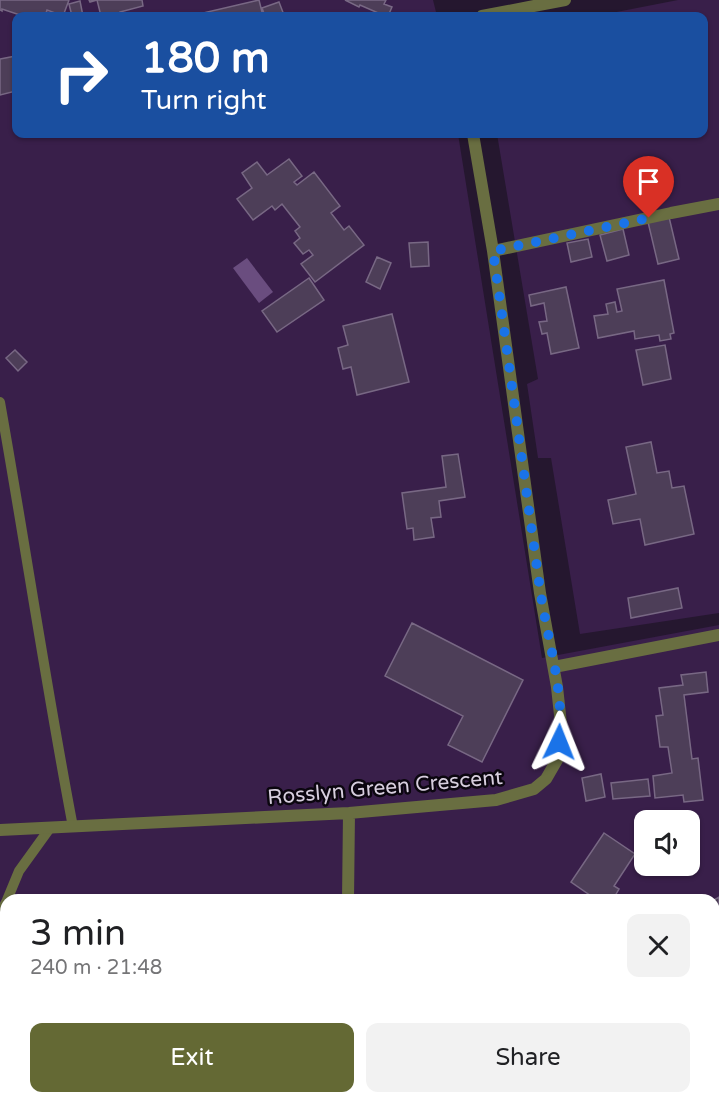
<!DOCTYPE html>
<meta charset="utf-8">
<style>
:root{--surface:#fff;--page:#f2f2f2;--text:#202124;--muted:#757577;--accent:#646934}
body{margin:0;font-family:"Varela Round",sans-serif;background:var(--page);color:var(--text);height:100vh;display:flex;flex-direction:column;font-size:22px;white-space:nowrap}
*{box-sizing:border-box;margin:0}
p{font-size:20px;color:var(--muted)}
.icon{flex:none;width:33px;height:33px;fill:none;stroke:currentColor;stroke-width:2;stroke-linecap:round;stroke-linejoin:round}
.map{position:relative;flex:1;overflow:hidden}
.sheet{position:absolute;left:0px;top:894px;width:720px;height:210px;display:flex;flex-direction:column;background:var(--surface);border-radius:18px 18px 0 0;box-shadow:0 2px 4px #0004}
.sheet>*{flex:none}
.banner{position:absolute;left:12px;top:12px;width:696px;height:126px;border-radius:12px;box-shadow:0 2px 4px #0004;background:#1a4fa0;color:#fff;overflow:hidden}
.buttons{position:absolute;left:634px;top:810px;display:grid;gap:12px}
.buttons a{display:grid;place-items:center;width:66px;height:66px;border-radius:12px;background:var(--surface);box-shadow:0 2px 4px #0004;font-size:30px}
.pin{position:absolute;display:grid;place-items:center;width:51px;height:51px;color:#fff;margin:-62px -26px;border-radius:50% 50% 50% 0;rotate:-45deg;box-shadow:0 0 6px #0007}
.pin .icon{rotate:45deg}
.me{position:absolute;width:66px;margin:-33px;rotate:2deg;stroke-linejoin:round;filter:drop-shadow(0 0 4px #0008)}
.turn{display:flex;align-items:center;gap:21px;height:126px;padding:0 30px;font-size:27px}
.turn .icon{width:78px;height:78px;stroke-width:2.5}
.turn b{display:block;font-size:42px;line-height:51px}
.round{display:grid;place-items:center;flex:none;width:63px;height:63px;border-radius:12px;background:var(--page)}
.summary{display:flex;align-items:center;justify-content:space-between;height:102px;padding:0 30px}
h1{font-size:36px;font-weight:600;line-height:45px}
.action{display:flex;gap:12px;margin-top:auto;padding:12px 30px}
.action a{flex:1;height:69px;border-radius:12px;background:var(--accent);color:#fff;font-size:24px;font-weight:600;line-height:69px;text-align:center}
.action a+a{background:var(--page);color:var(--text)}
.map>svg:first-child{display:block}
.green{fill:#391f4a;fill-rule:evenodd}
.water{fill:#6a4d7f}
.building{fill:#4d3e58;stroke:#786884;stroke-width:1.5}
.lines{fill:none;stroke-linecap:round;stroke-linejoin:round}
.lane{stroke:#696e41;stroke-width:10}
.street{stroke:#696e41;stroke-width:12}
.route{stroke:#1a73e8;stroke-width:10;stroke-dasharray:0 18}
.labels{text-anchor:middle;stroke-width:5;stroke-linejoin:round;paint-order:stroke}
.street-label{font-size:21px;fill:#d7cede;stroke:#0b060f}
</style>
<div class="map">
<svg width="719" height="1104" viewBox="0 0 719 1104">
<rect width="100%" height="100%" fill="#25172f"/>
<!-- green -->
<path class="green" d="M0,0h433l4,16h-421v118h442l84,524 177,-33v479h-719zM645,820h45v46h-45zM6,900h708v198h-708z
M678,0h41v613l-139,21 -29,-176h-13l-11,-74 11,-5 -41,-245h207v-118h-108z"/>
<!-- water -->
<path class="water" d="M247,258l26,34 -14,11 -26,-35z"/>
<!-- building -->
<path class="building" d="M0,0h69l-6,16 -16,-6 -2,6h-22l-21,-7v2l-2,-1z
M89,0h53l1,6 -23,6 1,3 -7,1h-13l-4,-16 -7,2z
M259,0l4,16h-59l-1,-3z
M345,0h41l-2,4 8,3 -4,9h-3l-25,-11 -1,2z
M80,1l3,15h-11l-3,-12z
M279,2l5,13 -19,1 -3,-8z
M16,56v35l-16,4v-36z
M289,159l13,17 -8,6 3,3 17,-13 26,34 -9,7 13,17 5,-4 15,19 -49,37 -14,-18 12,-9 -4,-5 -6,4 -9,-11 6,-5 -5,-7 5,-4 -18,-23 -7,6 -3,-4 -19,14 -16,-21 15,-11 -10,-15 15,-11 10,13z
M669,217l10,42 -21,5 -10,-42z
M623,229l6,26 -22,6 -7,-26z
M588,239l4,18 -21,5 -4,-19z
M428,242l1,24 -18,1 -2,-24z
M377,257l14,6 -11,26 -14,-7z
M309,278l15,22 -47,32 -15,-21z
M664,280l10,53 -4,1 1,5 -11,2 -1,-6 -24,4 -1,-8 -36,7 -4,-22 14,-2 -2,-10 9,-2 2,10 5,-1 -5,-22z
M566,287l13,61 -28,6 -4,-21 -5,1 -3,-12 8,-1 -3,-18 -13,3 -2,-11z
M392,314l17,68 -52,13 -6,-28 -8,2 -5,-21 10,-3 -5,-19z
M665,345l6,34 -28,6 -7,-35z
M15,350l12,12 -9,9 -12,-13z
M651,442l6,31 12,-2 3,17 12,-2 10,48 -49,11 -5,-26 -27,5 -5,-24 28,-6 -10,-47z
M458,454l7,43 -26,4 2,16 -10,1 3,19 -20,3 -1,-12 -6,1 -5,-36 44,-6 -4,-31z
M678,588l4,20 -51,10 -3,-20z
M412,623l111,57 -41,82 -34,-17 15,-29 -78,-40z
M706,672l2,20 -24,3 8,64 6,-1 5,42 -19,2 -1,-7 -28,3 -2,-22 19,-3 -4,-26h-8l-4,-31 7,-1 -4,-27 24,-3 -2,-10z
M601,774l4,23 -19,4 -4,-23z
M648,779l2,17 -37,3 -2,-16z
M604,833l31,21 -21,32 5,3 -4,7 6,4h-24l-26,-18z
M719,897v25l-5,3v-25z
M717,955h2v18h-3z
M716,991h3v21l-5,-1z
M147,1098h24l-15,6h-6z
M190,1098h55l2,6h-55z
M476,1098h20l-7,6h-8z
M517,1098h15l-8,6h-2z"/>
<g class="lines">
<!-- lane -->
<path class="lane" d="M0,402c25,141 46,284 73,425
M7,900l12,-29 31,-43
M0,931l2,-21 4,-8
M0,953l4,62 -2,35 4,27"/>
<!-- street -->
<path class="street" d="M482,16l83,-16
M493,251l178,-38 48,-9
M554,667l165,-32
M0,830l349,-17 147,-13 38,-11 12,-10 11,-19 4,-36 -4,-37 -17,-94 -47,-342 -20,-117
M348,900l1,-87
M376,1098l5,6
M638,1104l2,-6"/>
</g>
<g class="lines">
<!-- route -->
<path class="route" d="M559,742c6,-51 -12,-103 -19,-153 -16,-113 -31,-226 -47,-338l156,-33"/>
</g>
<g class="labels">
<!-- street labels -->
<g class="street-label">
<text transform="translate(385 787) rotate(-5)" y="7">Rosslyn Green Crescent</text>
</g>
</g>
</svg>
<div class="buttons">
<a><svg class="icon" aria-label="sound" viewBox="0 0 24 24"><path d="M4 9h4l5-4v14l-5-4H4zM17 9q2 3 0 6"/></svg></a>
</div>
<div class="pin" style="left:649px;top:218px;background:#d93025"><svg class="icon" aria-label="arrive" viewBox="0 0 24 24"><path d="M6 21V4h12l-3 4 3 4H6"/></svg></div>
<svg class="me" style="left:559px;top:742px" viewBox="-20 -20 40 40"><path d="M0-17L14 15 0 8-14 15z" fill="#1a73e8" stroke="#fff" stroke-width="4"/></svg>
<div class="banner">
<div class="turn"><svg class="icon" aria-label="right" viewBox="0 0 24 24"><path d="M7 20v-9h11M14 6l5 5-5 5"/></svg><div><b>180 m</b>Turn right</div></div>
</div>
<section class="sheet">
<div class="summary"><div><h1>3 min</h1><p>240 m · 21:48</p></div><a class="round"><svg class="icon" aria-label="close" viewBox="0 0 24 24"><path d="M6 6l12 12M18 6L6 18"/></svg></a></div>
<div class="action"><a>Exit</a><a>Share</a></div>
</section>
</div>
